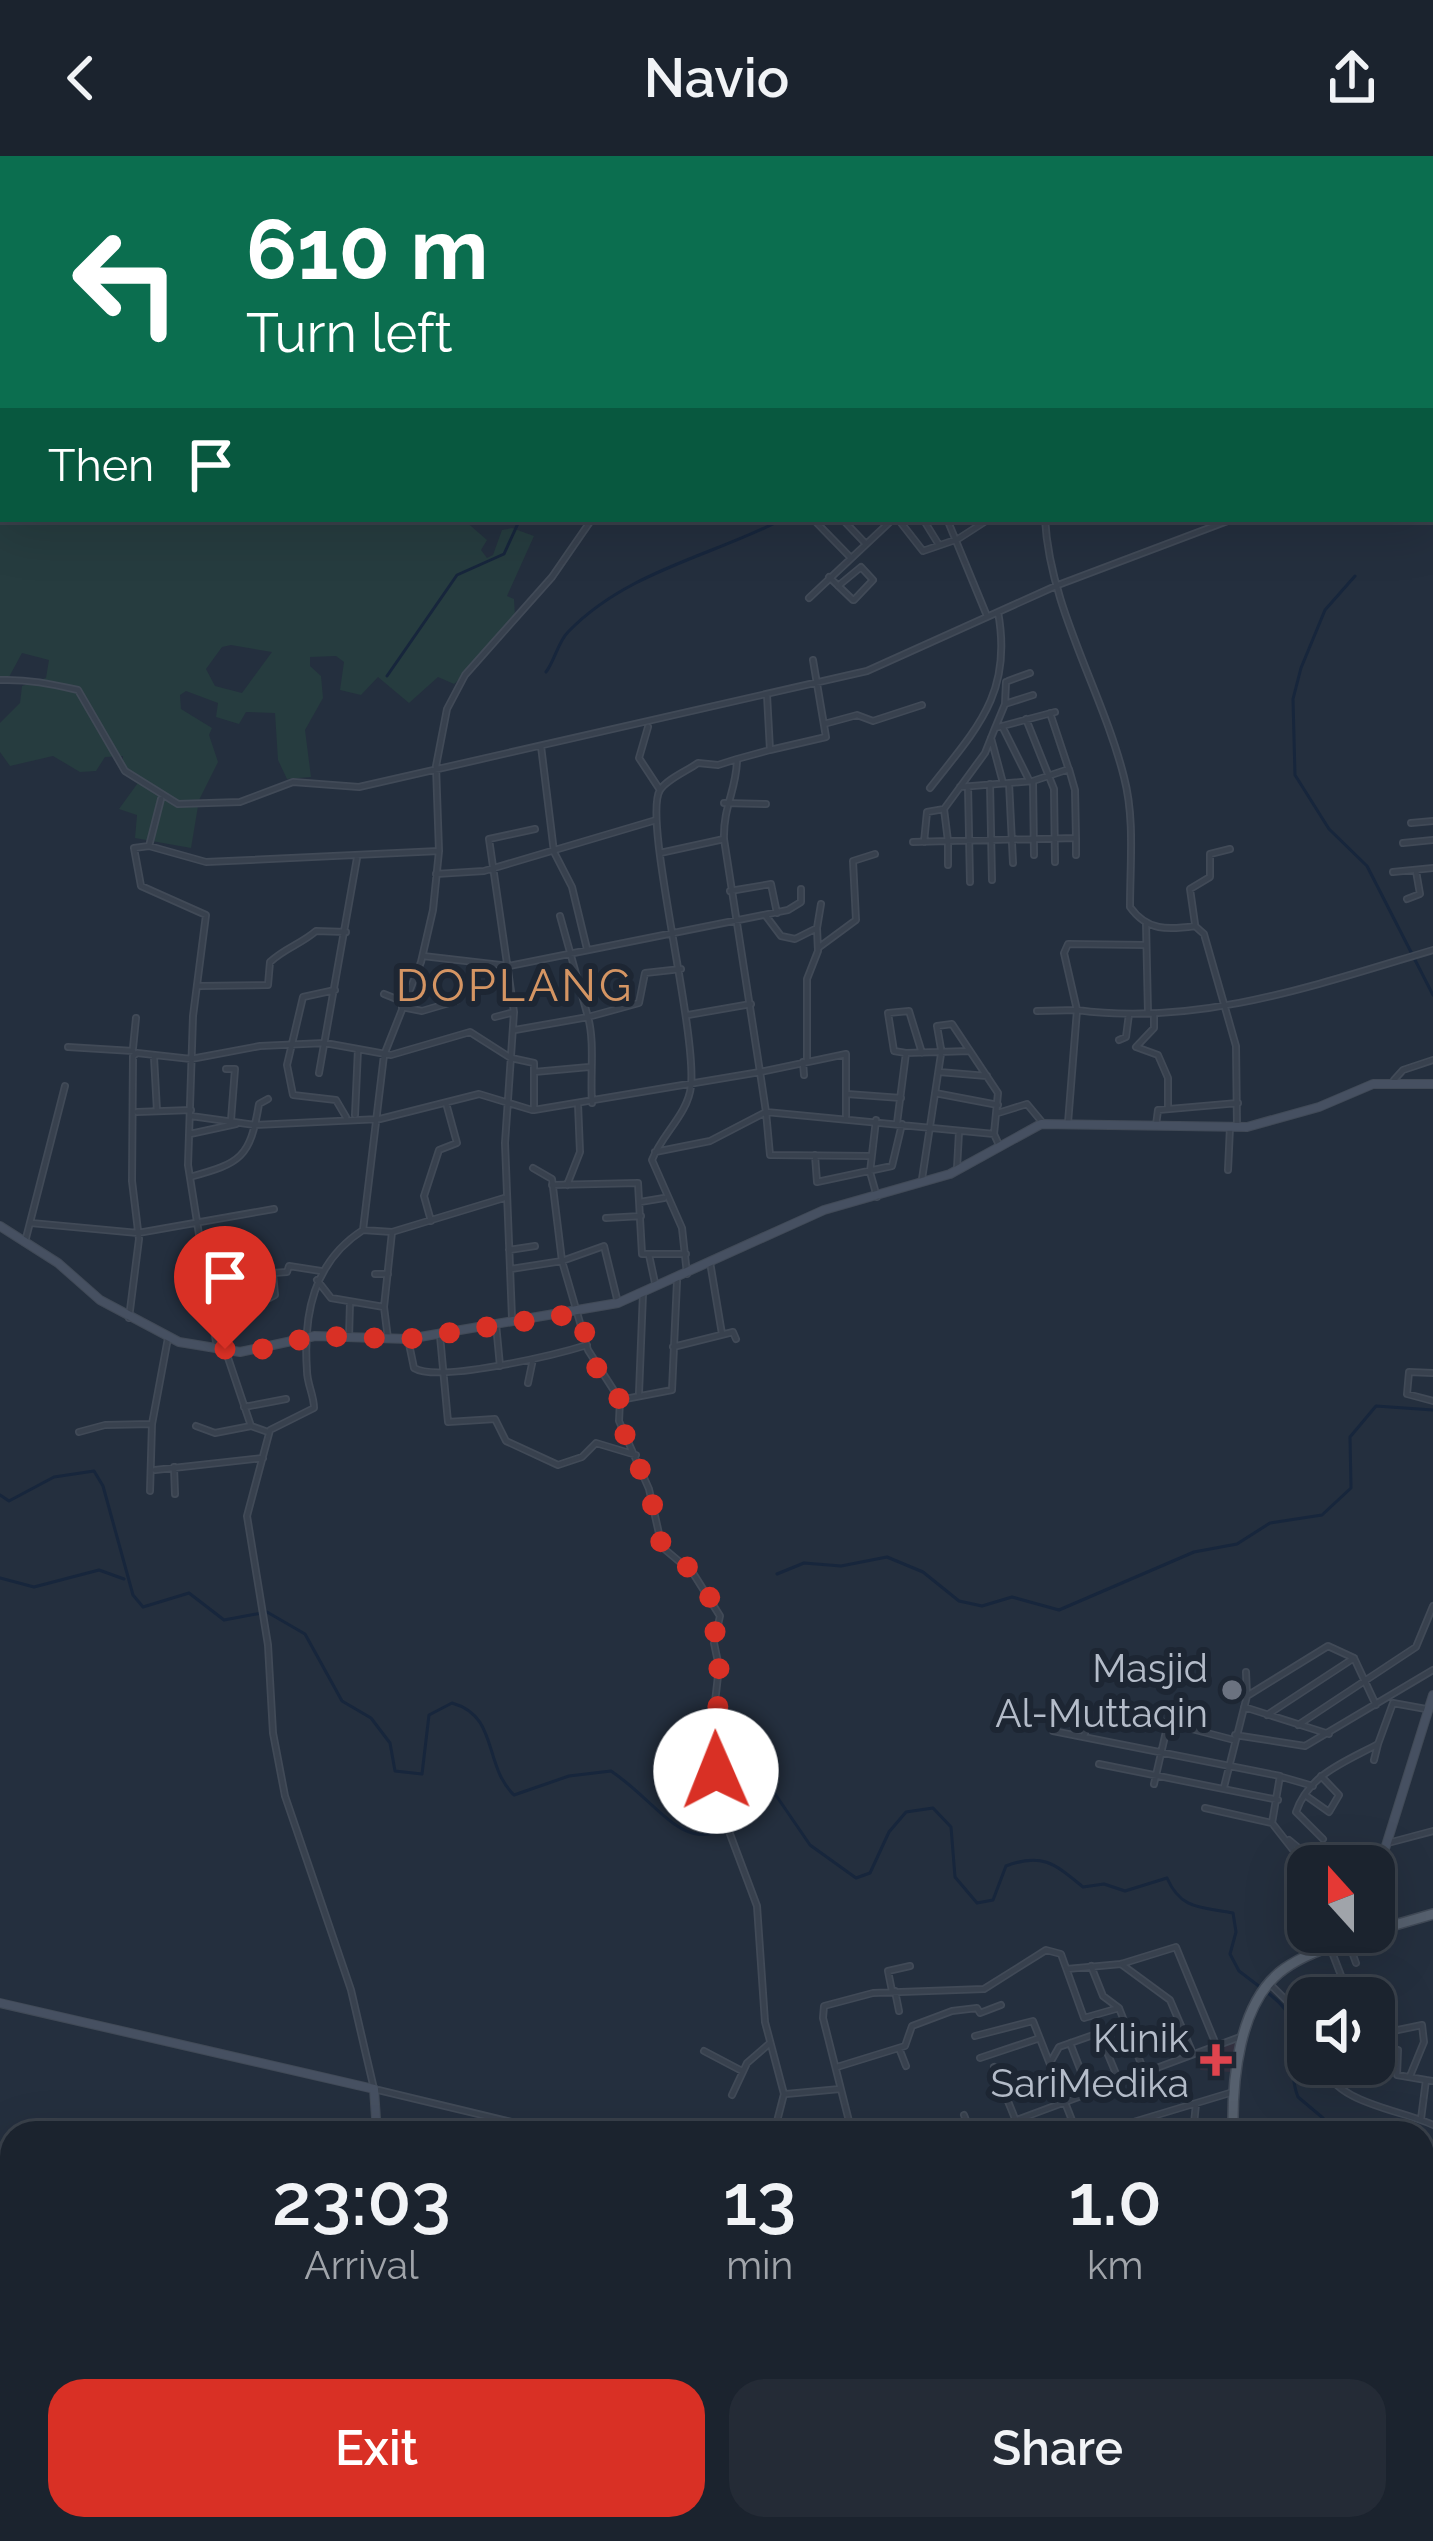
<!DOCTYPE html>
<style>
:root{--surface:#1b232e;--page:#242b36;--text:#f1f3f6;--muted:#a0a4aa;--line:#39404a;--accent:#d93025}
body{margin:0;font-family:Raleway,sans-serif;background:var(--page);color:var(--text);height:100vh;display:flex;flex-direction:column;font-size:45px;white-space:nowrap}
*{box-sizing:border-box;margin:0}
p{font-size:39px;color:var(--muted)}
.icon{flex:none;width:66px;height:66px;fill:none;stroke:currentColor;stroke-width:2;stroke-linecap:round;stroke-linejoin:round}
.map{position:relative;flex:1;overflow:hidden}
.sheet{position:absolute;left:0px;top:1965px;width:1434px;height:420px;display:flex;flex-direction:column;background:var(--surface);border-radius:36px 36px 0 0;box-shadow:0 12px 48px #0002,0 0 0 3px var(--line)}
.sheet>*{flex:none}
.banner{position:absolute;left:0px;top:0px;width:1434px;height:366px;box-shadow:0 12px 48px #0002,0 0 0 3px var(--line);background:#0b6e4f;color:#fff;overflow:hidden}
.needle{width:78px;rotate:339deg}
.controls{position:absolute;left:1287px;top:1689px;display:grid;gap:24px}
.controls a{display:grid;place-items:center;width:108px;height:108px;border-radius:24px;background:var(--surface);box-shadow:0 12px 48px #0002,0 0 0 3px var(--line);font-size:60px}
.pin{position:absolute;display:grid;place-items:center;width:102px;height:102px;color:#fff;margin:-123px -51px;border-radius:50% 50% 50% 0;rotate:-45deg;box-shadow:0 0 12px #0007}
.pin .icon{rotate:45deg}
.me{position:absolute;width:132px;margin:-66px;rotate:359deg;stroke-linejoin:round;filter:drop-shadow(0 0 9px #0008)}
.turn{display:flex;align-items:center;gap:42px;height:252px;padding:0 48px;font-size:54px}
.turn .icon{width:156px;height:156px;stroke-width:2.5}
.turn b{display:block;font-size:84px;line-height:102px}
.then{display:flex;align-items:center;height:114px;padding:0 48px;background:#0003;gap:24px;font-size:45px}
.eta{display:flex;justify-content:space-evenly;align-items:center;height:204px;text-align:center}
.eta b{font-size:72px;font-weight:600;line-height:84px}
.primary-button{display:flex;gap:24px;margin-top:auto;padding:24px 48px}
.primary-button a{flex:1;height:138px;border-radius:36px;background:var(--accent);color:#fff;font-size:48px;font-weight:600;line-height:138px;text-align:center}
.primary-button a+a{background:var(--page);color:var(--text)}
header{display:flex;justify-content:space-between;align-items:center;height:156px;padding:0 48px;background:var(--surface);font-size:54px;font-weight:600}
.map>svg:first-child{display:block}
.medical{fill:#32303f}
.green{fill:#263c3f;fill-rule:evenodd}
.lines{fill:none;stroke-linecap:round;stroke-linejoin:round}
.stream{stroke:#17263c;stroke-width:3}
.street-casing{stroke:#414a57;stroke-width:8}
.secondary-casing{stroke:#414a57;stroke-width:10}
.primary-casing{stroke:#414a57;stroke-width:12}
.street{stroke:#38414e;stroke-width:4.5}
.secondary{stroke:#465061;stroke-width:8}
.primary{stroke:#56606e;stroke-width:9}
.route{stroke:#d93025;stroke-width:21;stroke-dasharray:0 37.8}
.worship-dot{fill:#6b7280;stroke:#1d2633;stroke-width:4.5}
.health-dot{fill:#e0444e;stroke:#1d2633;stroke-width:4.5}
.labels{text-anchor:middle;stroke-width:12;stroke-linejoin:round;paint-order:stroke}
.poi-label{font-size:39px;fill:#b4bcc9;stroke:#1d2633;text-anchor:end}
.quarter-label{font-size:45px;letter-spacing:3px;fill:#d59563;stroke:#1d2633}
</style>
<header><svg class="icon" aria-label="back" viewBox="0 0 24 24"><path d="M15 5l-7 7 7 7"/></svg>Navio<svg class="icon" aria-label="share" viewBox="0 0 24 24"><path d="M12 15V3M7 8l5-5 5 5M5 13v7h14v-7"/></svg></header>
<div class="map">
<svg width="1433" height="2385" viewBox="0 0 1433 2385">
<rect width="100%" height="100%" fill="#242f3e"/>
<!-- medical -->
<path class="medical" d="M1236,1886l-6,30 -30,-2 1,-19z"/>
<!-- green -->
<path class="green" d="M0,0h717l3,3h-717v360h460l24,21 -6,10 6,8 6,-3 9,-25 10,-2 22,8 -27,60 7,3 1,17 -30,41 -31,27 -16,-7 -29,26 -31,-26 -17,18 -21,-5 4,-28 -8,-6 -26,1v9l11,10 2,22 -18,32 6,47 -24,2 -9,-19 -3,-47 -29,-1 -7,12 -23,-7 2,-14 -32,-12 -6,4 1,14 31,19 -3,7 9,27 -19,38 -8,48 -56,-10 2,-23 -18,-6 21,-29 -17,-6v-18l-18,1 -9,14 -16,1 -27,-16 -43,10 -10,-14v-29l20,-20 2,-17 24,-8 3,-18 -27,-7 -13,24h-9zM231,489l41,7 -30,41 -27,-7 -9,-17 16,-22z"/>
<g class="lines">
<!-- stream -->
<path class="stream" d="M744,0l1,3
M1024,3l2,-3
M1355,420l-30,34 -24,58 -8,31 2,76 34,54 38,37 66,129
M546,516c9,-12 12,-30 22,-40 59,-61 144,-76 215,-113
M387,520l70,-101 47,-21 16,-35
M0,1339l9,6 45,-24 40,-6 9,15 30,109 10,12 46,-14 35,27 43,-8 38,22 37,67 29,17 19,25 5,28 27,3 7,-59 23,-12c47,13 31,62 62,92l55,-19 42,-5c60,40 82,110 154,19l8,1 37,54 46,33 14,-5 19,-41 17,-20 27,-4 18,19 4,50 22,26 16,-3 13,-34c36,-14 49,-2 77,21l21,-3 21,7 42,-13c14,32 34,29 66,35l3,19 -6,22 9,17 21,16
M777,1418l27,-11 37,3 46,-9 36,15 36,29 23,5 30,-9 47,13 135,-58 43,-8 33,-21 52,-8 29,-27 -1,-51 26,-31 57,4
M0,1422l34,9 65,-17 25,9
M1268,1837c48,35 14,64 30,104l25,21 7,15
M0,2018l12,1
M1422,2212l11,18
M1422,2271l11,-19
M469,2373l3,12
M914,2373l24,12
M1374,2385l8,-12"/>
<!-- street casing -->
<g class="street-casing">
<path id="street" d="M752,0l1,3
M1333,0l2,3
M1345,0l2,3
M1106,3l4,-3
M1431,295l2,-1
M813,363l37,38
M898,363l25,32 35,-12 31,-20
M923,363l16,26
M947,363l40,97
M1045,363c5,90 57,171 79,258 11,42 6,87 6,130 17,24 38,23 65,19l9,8 32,112 1,81
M845,366l20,21
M829,421l24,23h1l19,-20 -12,-13 -23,19
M809,442l84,-79
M0,524c28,-1 51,4 78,10l47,81 53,33 62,-2 53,-20 66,5 508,-116 191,-86 175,-66
M1008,525l22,-8
M1006,526l-1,22 28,-9
M1005,548l-10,24 60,-16
M1050,557l19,57
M1026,563l28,70 1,73
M824,568l33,-9 16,6 49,-16
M1002,570l27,54
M648,571l-9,31 21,32
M991,582l12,45
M541,590l13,106 18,35 15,62
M770,594l56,-13 -13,-77
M737,603l33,-9 -3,-55
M1033,625l1,74
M1009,627l4,80
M990,628l2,96
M968,630l2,96
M930,632c47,-60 83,-95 68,-176
M724,647l42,1
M1411,667l22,-2
M1076,682v17
M913,686l35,-1 -4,-32
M924,686l3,-30 17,-3 41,-56 10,-25
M1403,687l30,-3
M149,690l12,-47
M660,697l64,-14
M948,709v-24l128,-3 -1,-48 -6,-21 -36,12 -73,6
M1393,716l40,-4
M436,718l48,-3 172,-51
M730,735l41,-7 6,29
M1407,743l13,-5 -4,-23
M766,760l15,20 14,3 22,-11 4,-24
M1146,767l2,90
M1195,768l-5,-35 20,-12v-23l20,-5
M1146,789l-78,-1 -4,9 13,57c121,17 242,-26 356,-60
M818,792l38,-28 -3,-59 22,-7
M423,800l86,10 279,-56 13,-8v-13
M199,830l69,-1 2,-23c15,-14 31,-18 46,-31l30,1
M335,834l-32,7 -16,68 6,30 43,5 10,17
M384,838l20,8
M402,851l20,4 34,-10
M1037,855l40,-1 -9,113
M688,859l63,-11
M1154,859v13l-18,19 22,8 10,23v31
M495,861l19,-5
M515,874l73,-13 -28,-101
M1119,884l7,-3 3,-23
M68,891l65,4
M133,892l3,-30
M941,893l-4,-23 15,-2 18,27
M906,897l-12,-2 -6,-38 21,-2 13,42
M154,901l3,54
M807,905v-82l11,-28 -1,-23
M803,906l1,13
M226,913h9l-4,51
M534,916l55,-5
M939,916l48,4
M319,917l38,-215
M1394,924l9,-10 30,-10
M935,937l63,12
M847,938l54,4
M592,947c-2,-29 3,-60 -4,-86l51,-14 6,-30 36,-4
M137,956l54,-2
M998,957l29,-9 15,18
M355,959l3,-66
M191,960l64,9 125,-6 99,-25 53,16
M876,964l-6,52 7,25
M897,967l9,-70 64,-2 28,42 -4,41 5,11
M1156,969l2,-15 80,-7
M190,978l46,-10
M655,996l55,-11 56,-29 4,43 100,1
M815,999l2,27 75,-16 10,-42
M533,1012l19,11 10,82 26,89 32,50
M957,1012l2,-36
M1228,1014l2,-43
M190,1021c51,-14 60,-19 69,-73l9,-5
M922,1023l19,-125
M552,1029l86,-2 4,71h44
M567,1029l13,-33 -2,-48
M640,1046l24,-4
M606,1062l35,-2
M431,1065l-7,-25 15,-46 18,-7 -11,-40
M31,1067l107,10 136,-24
M363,1074l29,2
M25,1086l40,-156
M509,1094l26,-4
M649,1099l6,28
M710,1106l12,72
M511,1113l51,-8 42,-15 14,57
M375,1118h13
M687,1118l-5,-46 -30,-68c10,-26 36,-46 39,-74 6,-58 -49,-268 -31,-296 7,-11 27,-19 38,-27l20,2 19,-6c0,30 -14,47 -13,80l36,233 86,-18v62
M317,1124l14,18 53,9
M677,1125l-5,109 -52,10 -1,21 30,68 13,58 31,26 27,43 -6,27 5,24 -4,35 3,100 39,104 8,116 19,72 -10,39
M129,1162l10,-79 -7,-58 1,-125 4,-3 54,6 69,-13 65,-3 66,12 79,-23 41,26 23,5v47l226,-38 6,40 228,22
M512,1162l-7,-175 9,-131 -25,-173 46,-10
M496,1168l4,42
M213,1172l62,-33 -2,-22 14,-1 2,-6 32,5
M440,1180l8,86 47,-3 11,22 52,24 24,-8 14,-14 40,12
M349,1182l1,-36
M388,1183l-4,-32 8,-75 112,-34
M408,1183l6,29c24,15 141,-13 173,-23
M673,1191l60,-15 3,7
M217,1192l-29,-183 5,-149 13,-101 -65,-29 -7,-38 15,-2 57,16 233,-11
M225,1193l26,77 17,6
M1433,1217l-24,-1 -2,22 26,7
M528,1227l5,-24
M639,1237l4,-100
M244,1251l42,-8
M196,1270l19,7 36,-7
M79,1276l26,-7 47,-1
M174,1311l1,27
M155,1314l108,-12
M150,1335l2,-67 16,-86
M1246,1516l1,24
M1244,1551l85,27
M1267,1559l87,-57 22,47
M1298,1569l118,-78 17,-41
M1053,1575l227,45 -8,47
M1235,1579l70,11 128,-76
M1084,1580l7,-21 70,6 73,19
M1374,1604l4,-16
M1099,1608l179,36
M1282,1621l31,9
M1154,1628l14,-61
M1224,1631l23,-91 81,-50 26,12
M1305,1639l24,17 10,-17 -18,-19
M1205,1652l67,15 36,46
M1323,1683l-27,-27c13,-38 49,-50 82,-68l15,-41 33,6
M1289,1684l23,19
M1388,1687l45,-12
M1348,1785l8,22
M1330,1791l12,31 14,1 6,19
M1121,1808l49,36 21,49
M1091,1810l12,30 16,12
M1067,1813l54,-5 55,-17 39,95
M1271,1829l37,37
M892,1835l-4,-20 22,-5
M895,1835l4,20
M1374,1879l48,-10 2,17 -14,34
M975,1880l58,-15 44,112
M1374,1881l4,10 20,3 -1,25 29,5
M1070,1887l19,49
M1132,1889l24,-9
M899,1892l7,18
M704,1895l38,20
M980,1902l57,-19
M1050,1907l9,-16 40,-14 20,48
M1323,1908c12,40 77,45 110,61
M837,1911l68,-21 7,-20 40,-15 25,-3 3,5 21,-8
M994,1911l22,54
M786,1938l54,-5
M732,1939l15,-32 23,-20
M964,1959l7,18
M1421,1963l5,-39 7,1
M557,1977l-183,-44 -23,-99 -66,-194 -12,-63 -5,-88 -21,-129 23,-86 44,-22c0,-13 -7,-24 -7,-37 -4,-56 6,-109 56,-141l21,-175 37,-93 12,-52 6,-59 -3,-85 11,-57 18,-34 87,-98 40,-58
M852,1977l-29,-115 1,-12 49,-13 111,-4 62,-39 15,4 23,64 35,-10 25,63
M982,1977l258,-96
M1097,1977l136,-41
M1193,1977l3,-29
M1422,2339l11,32
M388,2373l4,12
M568,2373l5,12
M770,2373l1,1
M802,2373l5,12
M856,2373l5,12
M1018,2373l10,12
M1135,2373l7,12
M516,2375l6,10
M1234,2381l3,3 26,-11
M587,2385l27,-12
M690,2385l23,-12
M1221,2385l13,-4 -3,-8"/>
</g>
<!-- secondary casing -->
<g class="secondary-casing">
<path id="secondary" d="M0,1070l58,37 42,37 79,42 61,10 75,-16 93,3 210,-36 206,-93 126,-36 91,-50 206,3 72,-20 54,-23h60
M1374,1728l59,-189
M0,1847l374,86 3,44
M656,2373l6,12"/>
</g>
<!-- primary casing -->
<g class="primary-casing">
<path id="primary" d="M1374,1775l59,-17
M1233,1977c-1,-52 5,-131 51,-164 25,-18 58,-26 86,-37
M1097,2385l10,-12"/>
</g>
<!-- street -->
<use href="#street" class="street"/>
<!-- secondary -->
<use href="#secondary" class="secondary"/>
<!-- primary -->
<use href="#primary" class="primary"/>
</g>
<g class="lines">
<!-- route -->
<path class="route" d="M225,1193l29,2 61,-15 93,3 171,-26 15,51 26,36 -1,21 30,68 13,58 24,18 33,45 -6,33 6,24 -3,104"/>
</g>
<!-- markers -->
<circle class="worship-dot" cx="1232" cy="1534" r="12"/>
<path class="health-dot" d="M1210 1886h12v12h12v12h-12v12h-12v-12h-12v-12h12z"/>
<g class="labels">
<!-- poi labels -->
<g class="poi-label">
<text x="1208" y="1526">Masjid<tspan x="1208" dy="45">Al-Muttaqin</tspan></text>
<text x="1189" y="1896">Klinik<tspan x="1189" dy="45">SariMedika</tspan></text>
</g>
<!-- quarter labels -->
<g class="quarter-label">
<text x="515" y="845">DOPLANG</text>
</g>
</g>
</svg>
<div class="controls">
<a><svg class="needle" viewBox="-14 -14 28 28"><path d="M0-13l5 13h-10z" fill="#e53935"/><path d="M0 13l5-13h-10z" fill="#a0a4aa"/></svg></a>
<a><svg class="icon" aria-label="sound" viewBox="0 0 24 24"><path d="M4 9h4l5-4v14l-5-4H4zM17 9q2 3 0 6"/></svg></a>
</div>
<div class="pin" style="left:225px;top:1193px;background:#d93025"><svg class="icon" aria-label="arrive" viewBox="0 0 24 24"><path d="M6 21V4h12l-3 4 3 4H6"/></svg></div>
<svg class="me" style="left:716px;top:1615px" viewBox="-20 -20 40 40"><circle r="19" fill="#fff"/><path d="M0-13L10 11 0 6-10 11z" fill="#d93025"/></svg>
<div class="banner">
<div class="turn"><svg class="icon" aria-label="left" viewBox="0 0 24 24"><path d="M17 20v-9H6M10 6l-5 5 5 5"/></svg><div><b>610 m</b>Turn left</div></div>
<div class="then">Then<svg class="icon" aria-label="arrive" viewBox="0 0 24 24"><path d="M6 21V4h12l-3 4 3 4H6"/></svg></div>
</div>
<section class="sheet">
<div class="eta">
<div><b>23:03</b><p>Arrival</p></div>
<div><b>13</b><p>min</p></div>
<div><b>1.0</b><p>km</p></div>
</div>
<div class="primary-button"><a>Exit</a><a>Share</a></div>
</section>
</div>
